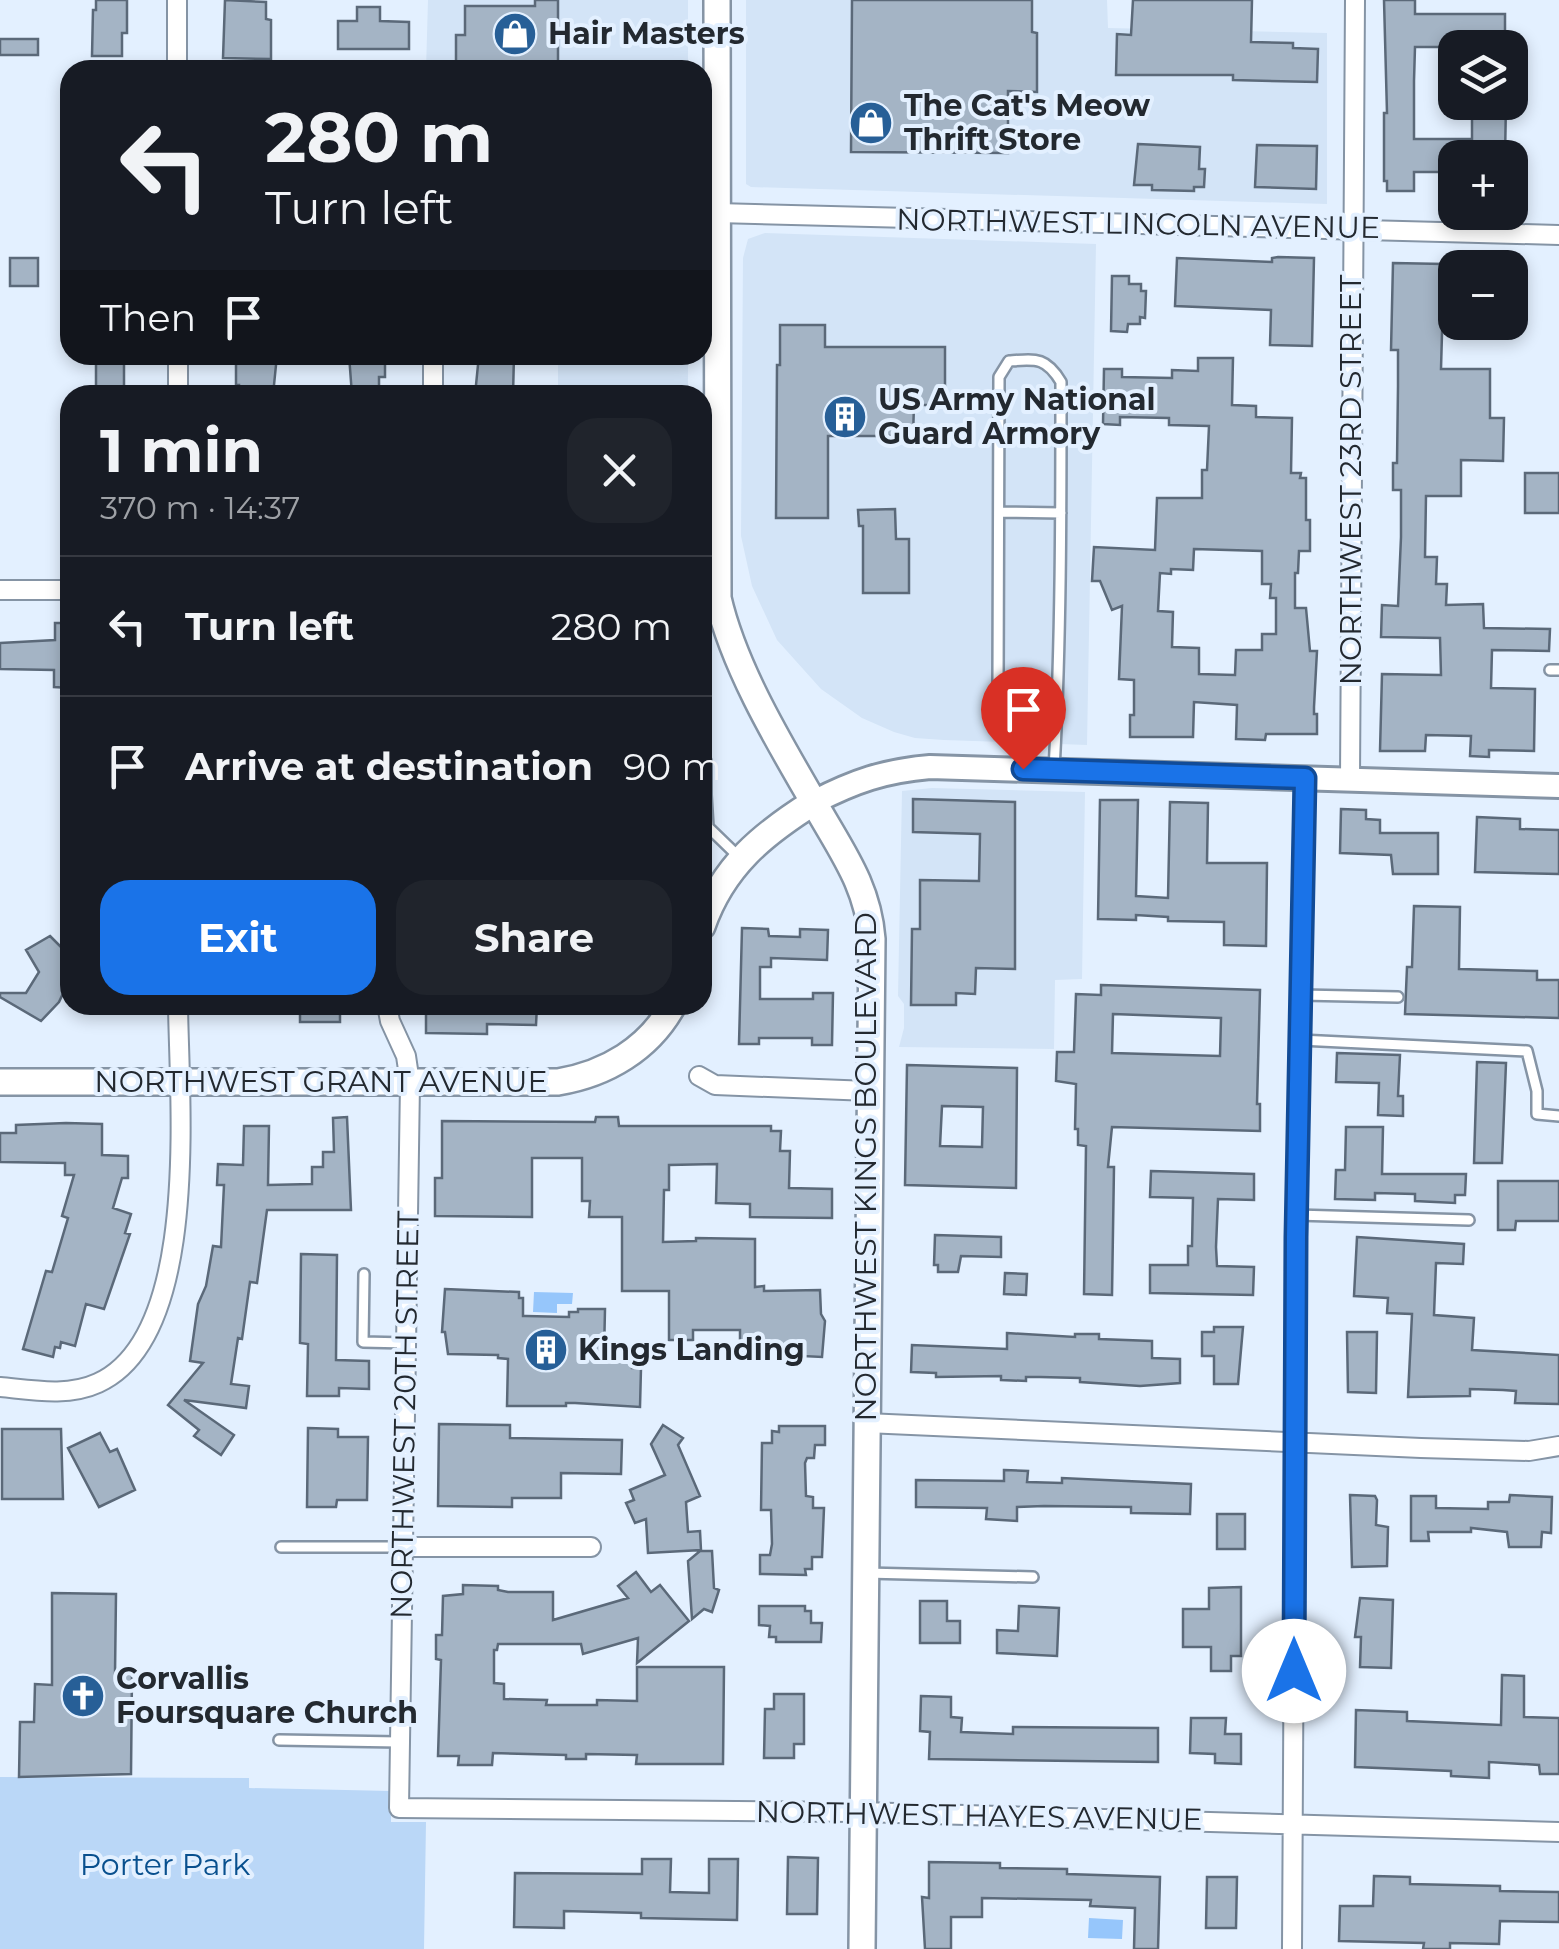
<!DOCTYPE html>
<meta charset="utf-8">
<style>
:root{--surface:#171b24;--page:#20242c;--text:#f1f3f6;--muted:#9ea1a6;--line:#363941;--accent:#1a73e8}
body{margin:0;font-family:Montserrat,sans-serif;background:var(--page);color:var(--text);height:100vh;display:flex;flex-direction:column;font-size:38px;white-space:nowrap}
*{box-sizing:border-box;margin:0}
p{font-size:32px;color:var(--muted)}
.icon{flex:none;width:55px;height:55px;fill:none;stroke:currentColor;stroke-width:2;stroke-linecap:round;stroke-linejoin:round}
.map{position:relative;flex:1;overflow:hidden}
.drawer{position:absolute;left:60px;top:385px;width:652px;height:630px;display:flex;flex-direction:column;background:var(--surface);border-radius:30px;box-shadow:0 5px 15px #0003}
.drawer>*{flex:none}
.guide{position:absolute;left:60px;top:60px;width:652px;height:305px;border-radius:30px;box-shadow:0 5px 15px #0003;background:#171b24;color:var(--text);overflow:hidden}
.buttons{position:absolute;left:1438px;top:30px;display:grid;gap:20px}
.buttons a{display:grid;place-items:center;width:90px;height:90px;border-radius:20px;background:var(--surface);box-shadow:0 5px 15px #0003;font-size:50px}
.pin{position:absolute;display:grid;place-items:center;width:85px;height:85px;color:#fff;margin:-102px -42px;border-radius:50% 50% 50% 0;rotate:-45deg;box-shadow:0 0 10px #0007}
.pin .icon{rotate:45deg}
.me{position:absolute;width:110px;margin:-55px;rotate:0deg;stroke-linejoin:round;filter:drop-shadow(0 0 8px #0008)}
.turn{display:flex;align-items:center;gap:35px;height:210px;padding:0 40px;font-size:45px}
.turn .icon{width:130px;height:130px;stroke-width:2.5}
.turn b{display:block;font-size:70px;line-height:85px}
.then{display:flex;align-items:center;height:95px;padding:0 40px;background:#0003;gap:20px;font-size:38px}
.round{display:grid;place-items:center;flex:none;width:105px;height:105px;border-radius:30px;background:var(--page)}
.overview{display:flex;align-items:center;justify-content:space-between;height:170px;padding:0 40px}
h1{font-size:60px;font-weight:700;line-height:75px}
.action{display:flex;gap:20px;margin-top:auto;padding:20px 40px}
.action a{flex:1;height:115px;border-radius:30px;background:var(--accent);color:#fff;font-size:40px;font-weight:700;line-height:115px;text-align:center}
.action a+a{background:var(--page);color:var(--text)}
ul{padding:0;list-style:none}
li{display:flex;align-items:center;gap:30px;height:140px;padding:0 40px;border-top:2px solid var(--line)}
li div{flex:1}
li b{display:block;font-size:38px}
li em{font-style:normal}
.map>svg:first-child{display:block}
.built{fill:#d3e4f7}
.park{fill:#bad7f7}
.water{fill:#96c6fb}
.building{fill:#a4b4c5;stroke:#5b6979;stroke-width:2.5;fill-rule:evenodd}
.lines{fill:none;stroke-linecap:round;stroke-linejoin:round}
.service-casing{stroke:#8594a5;stroke-width:14}
.minor-casing{stroke:#8594a5;stroke-width:22}
.tertiary-casing{stroke:#8594a5;stroke-width:28}
.secondary-casing{stroke:#8594a5;stroke-width:30}
.service{stroke:#fff;stroke-width:9}
.minor{stroke:#fff;stroke-width:18}
.tertiary{stroke:#fff;stroke-width:22}
.secondary{stroke:#fff;stroke-width:25}
.route-casing{stroke:#114b97;stroke-width:25}
.route{stroke:#1a73e8;stroke-width:18}
.labels{text-anchor:middle;stroke-width:8;stroke-linejoin:round;paint-order:stroke}
.poi-label{font-size:30px;font-weight:bold;fill:#232930;stroke:#e3f0ff;text-anchor:start}
.street-label{font-size:30px;fill:#232930;stroke:#e3f0ff}
.park-label{font-size:30px;fill:#09508e;stroke:#e3f0ff}
</style>
<div class="map">
<svg width="1559" height="1949" viewBox="0 0 1559 1949">
<rect width="100%" height="100%" fill="#e3f0ff"/>
<!-- built -->
<path class="built" d="M428,0h260v70h-262z
M746,0h361l1,28 219,5v171l-576,-17 -5,-3z
M765,233l331,11 -9,501 -143,-5 -29,-2 -21,-6 -32,-14 -41,-29 -44,-49 -25,-54 -11,-50 2,-278 5,-19z
M558,355h130v40h-130z
M932,788l153,4 -3,187 -27,1 -1,69 -155,-2 5,-19v-24l-6,-8 4,-205z"/>
<!-- park -->
<path class="park" d="M0,1777l249,1v10l142,3v31h35l-2,127h-424z"/>
<!-- water -->
<path class="water" d="M534,1292l39,1 -1,11h-15v9l-24,-1z
M1089,1918l34,2 -1,19 -34,-1z"/>
<!-- building -->
<path class="building" d="M96,0h31v33h-5v23h-30l1,-46h3z
M225,0l41,2v17l5,1v39l-48,-1z
M535,0h23v70h-102v-35h9v-29h70z
M852,0h180v32l5,1v59l-29,-1v62l-157,-1z
M1133,0h119l-1,42 42,1v5l25,1 -1,33 -84,-2v-5h-117l1,-41 14,1z
M1384,0h31v14h90v33h-90l-1,34v58h58v-37h34l-1,56h-50v14h-41v19h-27v-10h-3v-68h3z
M357,7h23v14l29,1v27h-71v-28h19z
M0,39h38v16h-38z
M1138,144l62,3 -1,22h6l-1,18h-10v4l-42,-1v-5h-18z
M1257,145l60,1 -1,43 -61,-2z
M1278,257l36,1 -2,88 -42,-1 1,-35 -96,-4 2,-48 95,4v-4z
M10,258h28v28h-28z
M1393,263l51,1 -3,105h49v49h14l-1,43 -42,-1v36h-35l-1,61h12l-1,27h11l-1,21 37,-1 1,24 66,1 -1,22 -57,-1 -1,38 44,1 -1,62 -45,-1v7l-19,-1 1,-20 -45,-1 -1,16h-45l2,-77 59,1 -1,-37 -59,-1 1,-32 16,1 3,-69v-47h-8v-27h4l1,-77v-36h-7z
M1112,276h17v8h12v7h5l-1,27 -5,-1v7h-12l-1,8 -16,-1z
M780,325h45v22h120v58h-31l-1,31h-85v82h-52l1,-153h3z
M96,355h28v37h-28z
M236,355h41l-4,40 -34,-2v-8h-3z
M349,355h36v22h-6v18h-27z
M479,355h35l-1,40h-38z
M1198,358h35l-1,47 24,1v11l36,1 -1,55h10l-1,5h6v42h4v31h-11l-1,22h-3v35h11l4,43h7l-3,56v7h3v20h-51l-1,6 -29,-1 1,-34 -43,-3 -1,35h-63v-22h4v-35l-15,-1 3,-73 -10,4 -12,-29h-8l2,-34 61,3 2,-52h45v-28h5l2,-44 -40,-1v-7l-49,-1v8l-17,-1 1,-55h18v8l50,1v-8l26,1zM1194,549l68,2v33h9l-1,14h6v36h-14v16h-26l-1,25 -36,-1v-26l-27,-1 1,-35 -15,-1 2,-38 11,1v-5l22,1z
M1525,473h34v40h-34z
M895,509l1,30h13v54h-46v-67h-4l-1,-16z
M55,623h15v65l-16,-1v-17l-54,-1v-26l55,-3z
M913,799l102,3v167l-39,-1 -1,26 -19,-1v12h-45l1,-76h8v-49l59,1 1,-47 -67,-2z
M1100,800h38l-2,96 32,2 2,-96 38,1 -1,60h60l-1,83 -42,-1v-23l-56,-1v-4l-32,-2v5l-38,-1z
M1341,809l25,1v9l14,1v13h58v41h-45l-2,-19 -51,-2z
M1477,817l43,2v10l39,1v44l-84,-2z
M1414,906l46,1 -1,62 78,2v9h22v38l-154,-4 2,-47h5z
M742,928l26,1 1,7 31,1v-8l28,1 -1,30 -56,-2v9h-11v32h53v-6h20l-1,52h-20v-7h-53v6h-20z
M50,936l20,20v31h-4l-7,15 -18,19 -41,-24v-4h26l13,-21 -13,-22z
M1101,985l159,5 -3,114h3v27l-148,-4 -4,40h6l-2,128 -28,-1 2,-148 -8,-1v-16h-3l1,-45 -20,-3 1,-29h17l2,-58 25,1zM1113,1014l108,4 -1,38 -108,-3z
M300,1005h40v17h-40z
M426,1005h111l-1,20 -49,-1v10l-61,-1z
M1337,1053l63,2 -2,41h5v20l-25,-1 1,-32 -43,-1z
M1477,1062l29,1 -4,100h-28z
M907,1065l110,3 -1,120 -111,-3zM942,1106l41,1 -1,40 -42,-1z
M347,1117l4,93h-84l-10,73 -7,-1 -8,57 -4,-1 -7,46 18,2 -3,22 -62,-8 50,35 -13,20 -27,-19 5,-6 -31,-25 35,-42 -13,-2 8,-57 8,-18 7,-40 8,1 3,-62h-7l1,-21 25,1 1,-39h25l-1,59 44,-1v-17h11v-15h11l-1,-34z
M596,1117h22l1,9h152v5h10l-1,20h10l-1,37 43,1v29l-82,-1v-13l-34,-1 1,-39 -48,1v25h-5l-1,52 33,-1v-3l59,1v48l9,-1v5l56,-1 1,24 4,7 -3,36 -82,-4v-23h-47v10h-24v-49h-47v-74h-33l1,-16h-8v-43h-50v59l-97,-1v-38h7v-57l153,1z
M66,1123l36,1v31l26,1v22h-6l-9,30 18,6 -6,19 5,1 -26,75 -18,-5 -11,42 -14,-4 -1,6 -5,-1 -2,10 -30,-8 23,-78 6,1 16,-54 -6,-2 12,-41h-9v-12l-65,-1v-29h16v-8z
M1346,1127h37l-1,47h84l-1,21h-10v8l-40,-2v-7l-40,-1v7l-40,-1 1,-29h9z
M1151,1171l103,3v26l-36,-1 -2,48 1,19 37,1 -1,28 -103,-2v-28h38v-19h4l1,-48 -43,-1z
M1498,1181h61v40h-43l-1,9h-17z
M935,1235l66,2v20l-40,-1 -3,16h-20v-7h-4z
M1357,1237l107,7 -1,20 -27,-1 -2,52 40,3 -2,32 87,5v49l-44,-1 1,-12 -13,-1 -33,-1v7l-62,1 4,-83 -25,-1 1,-15 -34,-2z
M301,1254l36,1 -1,105 33,1v28l-30,-1v8h-32l1,-52 -8,-1z
M1005,1273l22,1 -1,21 -22,-1z
M445,1289l74,3v6h4v18h3l43,1v-5h9v-3h27l-1,45h28v14h9l-1,39 -65,-4h-9v3h-59l1,-47 -10,-1v-3l-50,-1 -3,-22h-3z
M1214,1327h29l-5,57h-24v-28h-12v-24h12z
M1347,1332h30l-1,61 -28,-1z
M1007,1333l68,4v-3h24v5l53,2v17l28,1v24l-40,3 -60,-4v-4l-40,-1h-14v4l-25,-1v-4l-65,1v-4l-25,-1 1,-27 95,4z
M439,1424l71,1v13l112,2 -1,34 -60,-1v25h-49v9l-74,-1z
M663,1425l20,13 -5,7 22,51 -14,6 2,30 12,-1 1,19 -53,3 -2,-34 -11,4 -9,-20 8,-3 -4,-10 35,-15 -14,-31z
M779,1426h46v19h-10l-1,13h-7l-2,5 1,33 7,1v11h11l-2,49h-10v12h-7l1,6 -46,-1v-19h10l2,-11 -1,-34h-10l1,-67h10v-12l7,1z
M308,1428l30,1v8h30l-1,63h-30l-1,7h-29z
M2,1429h59l2,70h-61z
M100,1433l10,19 7,-3 18,41 -36,17 -31,-59z
M1004,1470l24,1 -1,11 35,1v-5l129,6 -1,30 -59,-1v-6l-87,-1 -27,1v14l-31,-2 1,-11 -71,-1v-27l88,1z
M1350,1495l25,1 2,4 -1,25 12,2 -1,39 -35,1z
M1510,1495l42,2 -1,36 -9,-1 -1,15h-32l-2,-15 -36,-4v4h-43l1,9h-18v-45h25v12l52,1v-7h21z
M1217,1514h28v35h-28z
M700,1551h12l2,37 5,2 -7,22 -8,-3 -12,10 -4,-58z
M636,1572l15,20 9,-7 29,36 -52,42 1,-25 -55,16 -2,-10h-83l-1,6h-3v33l10,1v15l43,1 -1,5h51v-5l40,1v-34h87l-1,97h-87l1,-9 -51,-1v5h-20v-4l-73,-2 -1,12h-34l1,-9h-21l3,-96 -5,-1v-24h6l1,-39 20,-2v-9l35,1v4l10,2h45v28l75,-22 -10,-12z
M1241,1587v69h-10v15h-20v-24h-28v-38h26v-21z
M52,1593l64,1 -1,80h17l-1,100 -112,3 1,-55h14l1,-38 17,1z
M1360,1598l33,2 -2,68 -31,-1 1,-30h-6z
M920,1601h27v20h13v22h-40z
M759,1606h46v5h6v12h11l-1,19h-45v-5h-7l1,-11 -11,-1z
M1019,1606l40,2 -2,48 -60,-3v-23l21,1z
M1502,1675l22,1v41l35,1v56h-19l-1,-9 -50,-3v16l-38,-2v-5l-96,-4 1,-57 51,2v9l94,4z
M774,1694h30v50h-10v14h-30l1,-49h9z
M921,1696l30,1v20l11,1 -1,14 52,2v-7l145,1v34l-229,-3 1,-27 -10,-1z
M1191,1718h35l-1,16h16v30l-26,-1v-9l-25,-1z
M788,1857l30,1 -1,56h-30z
M642,1859h29l-1,33 39,1v-34h29l-1,61 -96,-2v-5l-77,-2v17l-50,-1 1,-54 127,1z
M929,1862l71,1v5l67,1v5l93,3 -2,72h-24l1,-41 -45,-2 1,-6 -109,-2v19h-31v32h-26l-3,-52 7,1z
M1374,1876l36,1v7l90,2v5l59,1v30l-59,-1 -1,23 -49,-1v6h-27l1,-6 -85,-2 1,-35h33z
M1207,1877h30l-1,51h-30z"/>
<g class="lines">
<!-- service casing -->
<g class="service-casing">
<path id="service" d="M999,512l62,1
M1550,670h9
M702,761h4v34
M1054,770c7,-129 7,-259 7,-388 -15,-25 -25,-23 -52,-21l-10,16 -1,308c15,28 31,24 60,24
M702,795h4l2,32 31,30
M1301,995l97,2
M1300,1040l227,11 10,40v23l22,2
M1296,1215l173,5
M364,1274l-1,68 43,1
M281,1547h123
M866,1573l167,4
M279,1740l120,2"/>
</g>
<!-- minor casing -->
<g class="minor-casing">
<path id="minor" d="M177,0v70
M717,213l842,22
M178,395v-40
M433,395v-40
M0,590h70
M1350,779l5,-779
M387,1005l3,16 16,35 4,27 -11,725 462,4 698,20
M699,1076l16,9 154,6
M0,1387c32,3 68,10 98,-4 103,-47 81,-283 80,-378
M866,1423l555,25 108,3 30,-5
M404,1547h187
M1292,1949l4,-712 9,-459"/>
</g>
<!-- tertiary casing -->
<g class="tertiary-casing">
<path id="tertiary" d="M814,802c41,-21 70,-31 116,-35l629,19"/>
</g>
<!-- secondary casing -->
<g class="secondary-casing">
<path id="secondary" d="M717,0l1,598c16,70 62,146 98,208 26,46 52,80 56,133l-10,1010
M702,926c21,-60 61,-92 112,-124
M0,1082h558c48,-8 91,-33 115,-77"/>
</g>
<!-- service -->
<use href="#service" class="service"/>
<!-- minor -->
<use href="#minor" class="minor"/>
<!-- tertiary -->
<use href="#tertiary" class="tertiary"/>
<!-- secondary -->
<use href="#secondary" class="secondary"/>
</g>
<g class="lines">
<!-- route casing -->
<g class="route-casing">
<path id="route" d="M1023,769l282,9 -9,459 -2,434"/>
</g>
<!-- route -->
<use href="#route" class="route"/>
</g>
<!-- icons -->
<defs>
<g id="shop-disc" transform="scale(2.25)"><circle r="9.5" fill="#275f97" stroke="#e3f0ff"/><path d="M-5-2.5h2.3a2.7 3.5 0 0 1 5.4 0H5L5.5 6h-11ZM-1.5-2.5h3a1.5 2.3 0 0 0-3 0Z" fill="#fff"/></g>
<g id="building-disc" transform="scale(2.25)"><circle r="9.5" fill="#275f97" stroke="#e3f0ff"/><path d="M-4-6H4V6H1V3H-1V6H-4ZM-2.5-4.3h1.7v1.8h-1.7ZM.8-4.3h1.7v1.8H.8ZM-2.5-1h1.7V.8h-1.7ZM.8-1h1.7V.8H.8Z" fill="#fff"/></g>
<g id="church-disc" transform="scale(2.25)"><circle r="9.5" fill="#275f97" stroke="#e3f0ff"/><path d="M-1.2-6h2.4v3.5h3.3v2.4h-3.3V6h-2.4V-.1h-3.3v-2.4h3.3Z" fill="#fff"/></g>
</defs>
<g fill-rule="evenodd">
<use href="#shop-disc" x="515" y="34"/>
<use href="#shop-disc" x="871" y="123"/>
<use href="#building-disc" x="845" y="417"/>
<use href="#building-disc" x="546" y="1350"/>
<use href="#church-disc" x="83" y="1696"/>
</g>
<g class="labels">
<!-- poi labels -->
<g class="poi-label">
<text x="548" y="44">Hair Masters</text>
<text x="904" y="116">The Cat's Meow<tspan x="904" dy="34">Thrift Store</tspan></text>
<text x="878" y="410">US Army National<tspan x="878" dy="34">Guard Armory</tspan></text>
<text x="578" y="1360">Kings Landing</text>
<text x="116" y="1689">Corvallis<tspan x="116" dy="34">Foursquare Church</tspan></text>
</g>
<!-- street labels -->
<g class="street-label">
<text transform="translate(1138 224) rotate(1)" y="10">NORTHWEST LINCOLN AVENUE</text>
<text transform="translate(1351 480) rotate(-90)" y="10">NORTHWEST 23RD STREET</text>
<text x="321" y="1092">NORTHWEST GRANT AVENUE</text>
<text transform="translate(866 1167) rotate(-90)" y="10">NORTHWEST KINGS BOULEVARD</text>
<text transform="translate(405 1415) rotate(-89)" y="10">NORTHWEST 20TH STREET</text>
<text transform="translate(979 1816) rotate(1)" y="10">NORTHWEST HAYES AVENUE</text>
</g>
<!-- park labels -->
<g class="park-label">
<text x="165" y="1875">Porter Park</text>
</g>
</g>
</svg>
<div class="buttons">
<a><svg class="icon" aria-label="layers" viewBox="0 0 24 24"><path d="M12 4l9 5-9 5-9-5zM3 14l9 5 9-5"/></svg></a>
<a>+</a>
<a>−</a>
</div>
<div class="pin" style="left:1023px;top:769px;background:#d93025"><svg class="icon" aria-label="arrive" viewBox="0 0 24 24"><path d="M6 21V4h12l-3 4 3 4H6"/></svg></div>
<svg class="me" style="left:1294px;top:1671px" viewBox="-20 -20 40 40"><circle r="19" fill="#fff"/><path d="M0-13L10 11 0 6-10 11z" fill="#1a73e8"/></svg>
<div class="guide">
<div class="turn"><svg class="icon" aria-label="left" viewBox="0 0 24 24"><path d="M17 20v-9H6M10 6l-5 5 5 5"/></svg><div><b>280 m</b>Turn left</div></div>
<div class="then">Then<svg class="icon" aria-label="arrive" viewBox="0 0 24 24"><path d="M6 21V4h12l-3 4 3 4H6"/></svg></div>
</div>
<section class="drawer">
<div class="overview"><div><h1>1 min</h1><p>370 m · 14:37</p></div><a class="round"><svg class="icon" aria-label="close" viewBox="0 0 24 24"><path d="M6 6l12 12M18 6L6 18"/></svg></a></div>
<ul>
<li><svg class="icon" aria-label="left" viewBox="0 0 24 24"><path d="M17 20v-9H6M10 6l-5 5 5 5"/></svg><div><b>Turn left</b></div><em>280 m</em></li>
<li><svg class="icon" aria-label="arrive" viewBox="0 0 24 24"><path d="M6 21V4h12l-3 4 3 4H6"/></svg><div><b>Arrive at destination</b></div><em>90 m</em></li>
</ul>
<div class="action"><a>Exit</a><a>Share</a></div>
</section>
</div>
